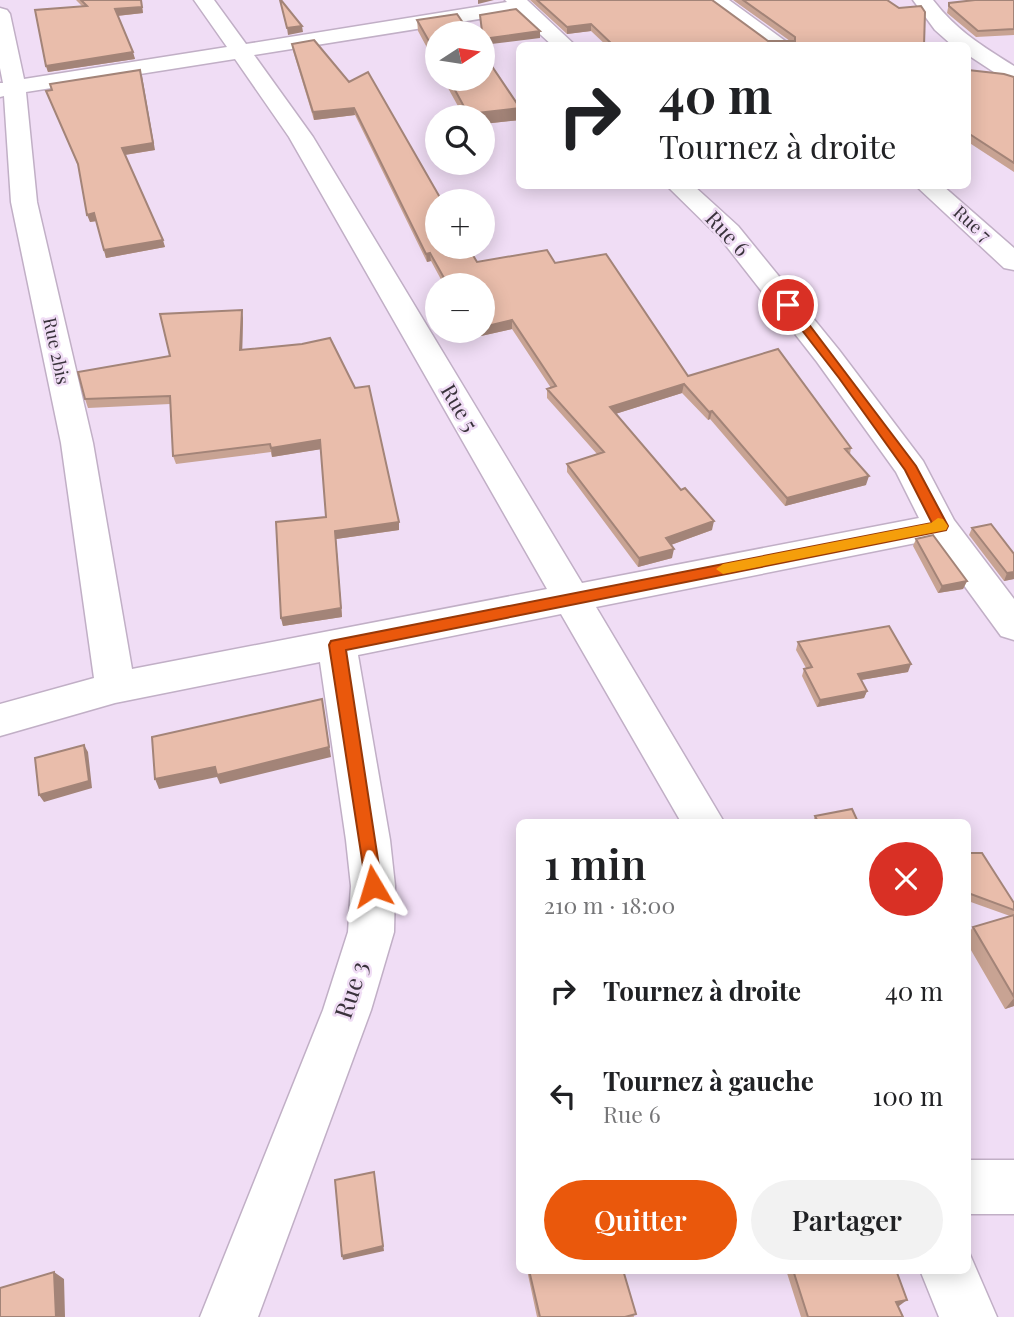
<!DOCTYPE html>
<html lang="fr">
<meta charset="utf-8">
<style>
:root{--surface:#fff;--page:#f2f2f2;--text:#202124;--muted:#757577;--accent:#ea580c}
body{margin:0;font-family:"Playfair Display",serif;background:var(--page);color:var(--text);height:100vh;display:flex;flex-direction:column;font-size:26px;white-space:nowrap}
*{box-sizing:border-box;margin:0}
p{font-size:23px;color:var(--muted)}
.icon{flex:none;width:38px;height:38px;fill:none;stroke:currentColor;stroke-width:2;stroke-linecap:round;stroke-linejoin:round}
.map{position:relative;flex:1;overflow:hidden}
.details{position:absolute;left:516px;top:819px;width:455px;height:455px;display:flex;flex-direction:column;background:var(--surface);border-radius:10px;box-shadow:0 4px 18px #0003}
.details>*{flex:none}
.guide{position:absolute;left:516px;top:42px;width:455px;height:147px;border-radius:10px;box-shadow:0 4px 18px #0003;background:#fff;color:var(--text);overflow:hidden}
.needle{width:46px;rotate:78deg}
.controls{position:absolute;left:425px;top:21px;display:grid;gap:14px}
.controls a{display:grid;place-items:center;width:70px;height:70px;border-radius:50%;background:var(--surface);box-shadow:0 4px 18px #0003;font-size:35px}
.pin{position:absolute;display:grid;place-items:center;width:60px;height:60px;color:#fff;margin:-30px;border:4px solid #fff;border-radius:50%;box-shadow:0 2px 7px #0007}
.me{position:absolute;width:77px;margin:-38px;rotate:353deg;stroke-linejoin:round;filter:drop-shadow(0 0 5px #0008)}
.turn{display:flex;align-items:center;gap:24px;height:147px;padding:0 28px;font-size:32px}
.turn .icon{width:91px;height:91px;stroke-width:2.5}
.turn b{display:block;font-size:49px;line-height:60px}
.round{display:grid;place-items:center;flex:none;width:74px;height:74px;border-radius:37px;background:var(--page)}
.overview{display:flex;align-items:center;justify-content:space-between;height:119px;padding:0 28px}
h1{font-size:42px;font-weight:600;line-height:52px}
.button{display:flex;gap:14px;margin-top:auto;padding:14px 28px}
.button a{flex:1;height:80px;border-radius:42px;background:var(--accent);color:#fff;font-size:28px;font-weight:600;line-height:80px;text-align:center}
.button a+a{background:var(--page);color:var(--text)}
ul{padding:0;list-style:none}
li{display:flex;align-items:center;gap:21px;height:105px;padding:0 28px}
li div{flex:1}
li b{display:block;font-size:26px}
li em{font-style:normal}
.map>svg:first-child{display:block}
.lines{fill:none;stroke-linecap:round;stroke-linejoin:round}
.minor-casing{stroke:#c1afc6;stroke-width:3}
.minor{fill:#fff;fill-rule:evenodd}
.wall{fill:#c8a393}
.shaded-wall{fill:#a38478}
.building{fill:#e9bdab;stroke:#a38478;stroke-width:2}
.route{fill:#ea580c;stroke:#983908;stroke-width:2}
.slow{fill:#f59e0b}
.labels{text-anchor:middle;stroke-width:5;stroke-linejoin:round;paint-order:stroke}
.far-street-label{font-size:18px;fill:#39323b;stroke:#f0ddf5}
.street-label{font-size:21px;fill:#39323b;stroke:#f0ddf5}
.near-street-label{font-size:24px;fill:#39323b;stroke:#f0ddf5}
</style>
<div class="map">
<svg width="1014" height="1317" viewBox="0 0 1014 1317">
<rect width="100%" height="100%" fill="#f0ddf5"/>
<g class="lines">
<!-- minor casing -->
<g class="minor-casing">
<path id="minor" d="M194,0h20l32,44 261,-42 -2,-2h22l49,46h-23l-36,-33 -263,42 59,82 269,446 337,-65 -23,-46 -79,-110 -97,-124 -53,-52h27l44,40 101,124 84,111 31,59 60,79v41l-13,-4 -70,-96 -335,67 128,215h-43l-120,-208 -203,41 32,185 5,46 -1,46 -23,78 -113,307h-58l123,-307 25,-78 3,-46 -5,-46 -26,-178 -205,41 -115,33v-32l94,-26 -33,-235 -50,-241 -7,-106 -4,1v-14h3l-3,-15v-60l7,2 3,4 14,65 203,-32zM235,59l54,78 258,452 -415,80 -39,-226 -56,-241 -11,-110z
M706,0h23l63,46h-24z
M913,0h20c24,31 48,45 81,66v16l-8,-2 -38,-25v-9h-15l-18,-16z
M916,186h27l71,62v22l-10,-2z
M968,1160h46v54h-46z
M968,1250l29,67h-58l-19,-47h48z"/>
</g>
<!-- minor -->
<use href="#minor" class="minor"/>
</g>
<!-- wall -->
<path class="wall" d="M76,0h65l2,13 -26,3 18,43 -87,13 -2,-6 36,-60z
M530,0h182l56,41h22l-57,-41h154l37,46h-317l-16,-15 -24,3z
M1014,0v35l-38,2 -29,-24 2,-10z
M417,20l21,13v35l-20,-37z
M314,40l163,222 78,1 133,113 163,72 -1,6 16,31 -81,21 -75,-87 -2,1 -26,-27 -67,21 97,116 -41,15 1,13 -34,9 -71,-95v-8l30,-10 -50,-56v-9l4,-1 -39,-59 -31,7 -4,-5h6v-46h-39l-13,-24 -4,1 -72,-147 -41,5 -21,-69 -1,-7z
M968,70l46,7v95l-46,-30z
M443,79h40l37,29v12l-37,4v-7h-19z
M46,91l109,59 -30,5 40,92 -59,11 -10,-37 -6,1 -11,-54z
M243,318l-1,32 157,172v8l-63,9 6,78 -59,9 -2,-8 45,-101 -5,-68 -49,8 -1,-5 -95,12 -3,-8 -3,-52 -82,4 -3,-9z
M972,528l42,51 -10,2 -35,-46z
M916,539l51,42 -4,8 -25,4 -25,-47z
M798,642l110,30 -47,8 6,11 -3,7 -47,9 -15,-31 2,-7 2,-1 -10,-18z
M815,816l43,6h-45z
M968,853l46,50v103l-9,3 -37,-64v-11l5,-7 37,-11 -42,-15z
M527,1270h96l11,47h-97z
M786,1270h110l3,36h-1l5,11h-102z"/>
<!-- shaded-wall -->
<path class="shaded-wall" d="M141,0l2,13 -27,3 -1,-7z
M478,0h16l-16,4z
M591,24v7l-24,3v-7z
M302,26l1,6 -15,3 -1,-7z
M540,31v7l-57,7v-6z
M133,52l2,7 -87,13 -2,-6z
M142,76l13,74 -31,5 -2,-7z
M354,108l1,7 -41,5 -1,-8z
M520,108v12l-37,4v-7h-14l-1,-3z
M94,213l3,8 -7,1 -3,-7z
M163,240l2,7 -59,11 -2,-8z
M430,253l1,8 -4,1 -1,-8z
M242,310l1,8 -1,41 -2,-9z
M512,320v9l-31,7v-5h2v-4z
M684,384l-2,9 -73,23 1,-9z
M712,411l-2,8 -2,1 1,-8z
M320,440l2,9 -50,8 -1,-9z
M869,476l-3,9 -81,21 2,-8z
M714,521l-2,9 -47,17 1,-9z
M399,522v8l-63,9 6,78 -59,9 -2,-8 54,-87z
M674,549l-2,9 -34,9 1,-9z
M1014,572v7l-10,2 3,-8z
M967,581l-4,8 -25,4 4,-7z
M911,664l-3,8 -53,9 3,-7z
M867,691l-3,7 -47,9 3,-7z
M322,699l9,58 -111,27 -3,-7 -58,12 -4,-10 60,-12z
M84,745l4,7 4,36 -48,14 -5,-7z
M1014,998v8l-9,3z
M374,1172l10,79 -41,9 -1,-4z
M54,1272l10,7 1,38h-9z
M907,1300l-8,6 -10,2 7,-6z"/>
<!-- building -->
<path class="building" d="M81,0h60l1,7 -27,2 18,43 -87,14 -11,-56 52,-4z
M280,0h1l21,26 -15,2z
M537,0h175l56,41h27v-4l-52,-37h144l12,8 22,-2 4,6 -1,34h-310l-23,-22 -24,3z
M975,0h39v29l-36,2 -29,-25v-3z
M516,9l24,22 -57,8 -3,-24z
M457,14l13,19h-32v24l-21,-37z
M314,40l35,42 19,-10 74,129h-4v46h30l9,15 70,-12 8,13 51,-9 82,122 90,-27 73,99 -6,1 24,27 -82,22 -75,-87 -3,1 -25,-28 -74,23 71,83 4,-2 29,33 -48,17 8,11 -35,9 -72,-94 37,-12 -57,-63 9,-3 -44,-66 -29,7v-42h-35l-18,-32 -4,1 -72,-146 -41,4 -21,-68z
M483,53l37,55 -52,6 -19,-35h34z
M140,70l13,73 -31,5 41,92 -59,10 -10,-37 -7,2 -9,-51 -32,-73 6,-1 -2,-6z
M968,70l36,4 10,3v86l-46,-30z
M242,310l-2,40 62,-6 28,-6 25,50 14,-2 30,136 -64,9 6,77 -60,10 -5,-96 50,-5 -6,-77 -49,8 -1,-4 -97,12 -3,-60 -85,3 -7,-27 92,-16 -10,-42z
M991,524l23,30v18l-7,1 -35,-45z
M933,535l34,46 -25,5 -26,-47z
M889,626l22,38 -53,10 9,17 -47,9 -16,-31 8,-2 -14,-25z
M322,699l7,48 -112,28 -2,-8 -60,12 -3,-42z
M84,745l5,36 -50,14 -4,-37z
M852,809l6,13h-40l-3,-6z
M968,853h14l32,50v7l-46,-17z
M1014,915v82l-41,-70z
M374,1172l9,74 -41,10 -7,-76z
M529,1270h94l13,44 -11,3h-85z
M793,1270h103l11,30 -11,2 7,15h-95z
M54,1272l2,45h-56v-29z"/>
<!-- route -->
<path class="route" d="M784,302h8l124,164 32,60 -2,4 -600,120 36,236 -2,6 -7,3 -6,-3 -38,-247 2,-4 601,-118 -27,-53 -66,-92 -55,-71z"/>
<!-- slow -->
<path class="slow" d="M938,518l5,1 5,7 -2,4 -223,44 -7,-5 7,-5 208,-41z"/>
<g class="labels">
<!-- far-street labels -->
<g class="far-street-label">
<text transform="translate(972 224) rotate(42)" y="6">Rue 7</text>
<text transform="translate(56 351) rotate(78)" y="6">Rue 2bis</text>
</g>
<!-- street labels -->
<g class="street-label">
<text transform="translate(727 234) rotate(47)" y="7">Rue 6</text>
<text transform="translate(459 408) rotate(59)" y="7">Rue 5</text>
</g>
<!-- near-street labels -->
<g class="near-street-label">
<text transform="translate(352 990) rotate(-72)" y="8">Rue 3</text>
</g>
</g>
</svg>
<div class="controls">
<a><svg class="needle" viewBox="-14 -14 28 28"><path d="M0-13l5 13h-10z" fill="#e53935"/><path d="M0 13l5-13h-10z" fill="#757577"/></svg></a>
<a><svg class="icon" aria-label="search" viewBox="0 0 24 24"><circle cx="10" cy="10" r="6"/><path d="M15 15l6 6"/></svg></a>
<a>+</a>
<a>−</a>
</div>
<div class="pin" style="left:788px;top:305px;background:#d93025"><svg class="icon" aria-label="arrive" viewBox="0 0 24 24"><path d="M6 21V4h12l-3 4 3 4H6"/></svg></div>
<svg class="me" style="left:373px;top:886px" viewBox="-20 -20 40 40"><path d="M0-17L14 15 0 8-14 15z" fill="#ea580c" stroke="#fff" stroke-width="4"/></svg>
<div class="guide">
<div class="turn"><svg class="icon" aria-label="right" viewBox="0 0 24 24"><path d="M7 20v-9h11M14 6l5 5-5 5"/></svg><div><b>40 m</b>Tournez à droite</div></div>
</div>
<section class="details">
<div class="overview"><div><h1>1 min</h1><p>210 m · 18:00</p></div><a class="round" style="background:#d93025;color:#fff"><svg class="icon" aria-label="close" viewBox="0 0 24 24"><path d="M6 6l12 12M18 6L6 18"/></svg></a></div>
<ul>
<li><svg class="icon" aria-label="right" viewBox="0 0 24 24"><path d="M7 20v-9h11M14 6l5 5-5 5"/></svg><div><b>Tournez à droite</b></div><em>40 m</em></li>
<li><svg class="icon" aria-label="left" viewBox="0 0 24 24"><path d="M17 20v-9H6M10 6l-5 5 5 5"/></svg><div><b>Tournez à gauche</b><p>Rue 6</p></div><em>100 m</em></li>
</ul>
<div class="button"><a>Quitter</a><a>Partager</a></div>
</section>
</div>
